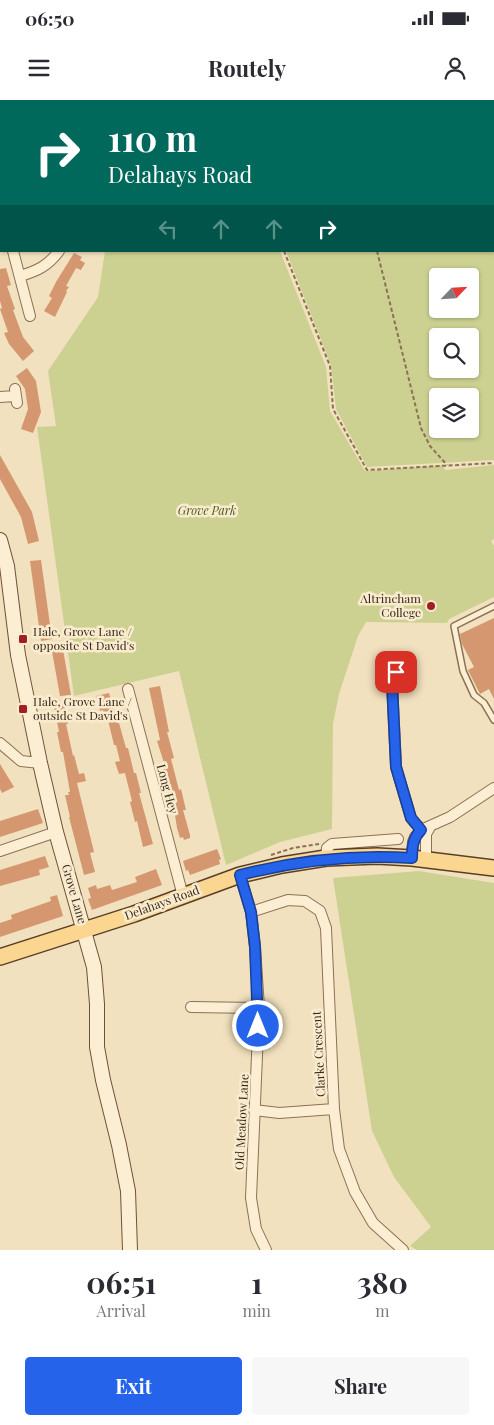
<!DOCTYPE html>
<style>
:root{--surface:#fff;--page:#f7f7f7;--text:#2b2b33;--muted:#7c7c81;--accent:#2563eb}
body{margin:0;font-family:"Playfair Display",serif;background:var(--page);color:var(--text);height:100vh;display:flex;flex-direction:column;font-size:19px;white-space:nowrap}
*{box-sizing:border-box;margin:0}
p{font-size:16px;color:var(--muted)}
.icon{flex:none;width:28px;height:28px;fill:none;stroke:currentColor;stroke-width:2;stroke-linecap:round;stroke-linejoin:round}
.map{position:relative;height:1150px;overflow:hidden}
.details{display:flex;flex-direction:column;background:var(--surface);flex:1}
.details>*{flex:none}
.banner{position:absolute;left:0px;top:0px;width:495px;height:152px;box-shadow:0 1px 4px #0004;background:#00695c;color:#fff;overflow:hidden}
.needle{width:32px;rotate:65deg}
.fabs{position:absolute;left:429px;top:168px;display:grid;gap:10px}
.fabs a{display:grid;place-items:center;width:50px;height:50px;border-radius:5px;background:var(--surface);box-shadow:0 1px 4px #0004;font-size:25px}
.pin{position:absolute;display:grid;place-items:center;width:42px;height:42px;color:#fff;margin:-21px;border-radius:10px;box-shadow:0 2px 8px #0006}
.me{position:absolute;width:55px;margin:-28px;rotate:0deg;stroke-linejoin:round;filter:drop-shadow(0 0 4px #0008)}
.turn{display:flex;align-items:center;gap:18px;height:105px;padding:0 25px;font-size:22px}
.turn .icon{width:65px;height:65px;stroke-width:2.5}
.turn b{display:block;font-size:35px;line-height:42px}
.lanes{display:flex;align-items:center;height:48px;padding:0 25px;background:#0003;justify-content:center;gap:25px;direction:ltr}
.lanes .off{opacity:.35}
.eta{display:flex;justify-content:space-evenly;align-items:center;height:85px;text-align:center}
.eta b{font-size:30px;font-weight:700;line-height:35px}
.action{display:flex;gap:10px;margin-top:auto;padding:10px 25px}
.action a{flex:1;height:58px;border-radius:5px;background:var(--accent);color:#fff;font-size:20px;font-weight:700;line-height:58px;text-align:center}
.action a+a{background:var(--page);color:var(--text)}
.status{display:flex;justify-content:space-between;align-items:center;height:35px;padding:0 25px;background:var(--surface);direction:ltr}
.status svg{height:14px;fill:currentColor}
header{display:flex;justify-content:space-between;align-items:center;height:65px;padding:0 25px;background:var(--surface);font-size:22px;font-weight:700}
.map>svg:first-child{display:block}
.green{fill:#ccd191;fill-rule:evenodd}
.building{fill:#d49770}
.lines{fill:none;stroke-linecap:round;stroke-linejoin:round}
.lane-casing{stroke:#8c7155;stroke-width:8}
.street-casing{stroke:#8c7155;stroke-width:12}
.secondary-casing{stroke:#6e5238;stroke-width:16}
.primary-casing{stroke:#593f2a;stroke-width:18}
.path{stroke:#8c7155;stroke-width:2;stroke-dasharray:4 2.5;stroke-linecap:butt}
.lane{stroke:#fceed2;stroke-width:5}
.street{stroke:#fceed2;stroke-width:10}
.secondary{stroke:#fceed2;stroke-width:14}
.primary{stroke:#fad691;stroke-width:15}
.route-casing{stroke:#184099;stroke-width:12}
.route{stroke:#2563eb;stroke-width:9}
.poi-dot{fill:#a11f23;stroke:#f9ebce;stroke-width:2}
.labels{text-anchor:middle;stroke-width:5;stroke-linejoin:round;paint-order:stroke}
.park-label{font-size:12px;font-style:italic;fill:#4c591f;stroke:#f9ebce}
.poi-label{font-size:12px;fill:#3a291b;stroke:#f9ebce;text-anchor:start}
.street-label{font-size:12px;fill:#3a291b;stroke:#f9ebce}
</style>
<div class="status"><b>06:50</b><svg viewBox="0 0 49 12"><path d="M0 12V9h3v3zM5 12V6h3v6zM10 12V3h3v9zM15 12V0h3v12zM26 1h20v11H26zM47 4h2v5h-2z"/></svg></div>
<header><svg class="icon" aria-label="menu" viewBox="0 0 24 24"><path d="M4 6h16M4 12h16M4 18h16"/></svg>Routely<svg class="icon" aria-label="person" viewBox="0 0 24 24"><circle cx="12" cy="8" r="4"/><path d="M4 21q1-7 8-7t8 7"/></svg></header>
<div class="map">
<svg width="494" height="1150" viewBox="0 0 494 1150">
<rect width="100%" height="100%" fill="#f2e1be"/>
<!-- green -->
<path class="green" d="M108,0h386v44v-43h-387z
M494,52v308l-127,7 -31,-58 -5,-44 -45,-114h208zM438,176h32v33h-32zM438,236h32v33h-32zM438,296h32v33h-32z
M105,151h175l46,116 4,44 35,60 78,-6 2,5 49,-5v74l-3,2 3,5v51l-45,22 -2,4 -81,-1 -8,14 -19,58 -6,30 -1,105 -52,13 -54,23 -47,-194 -105,25 -37,-269 19,-1 -8,-55 50,-74z
M419,771l75,12v367h-77l-7,-4 21,-19 -37,-50 -22,-46 -39,-253z"/>
<!-- building -->
<path class="building" d="M74,153l8,4 -2,3 5,3 -4,7 -5,-2 -10,18 3,1 -3,4 1,1 -12,25 -11,-6 8,-13 -3,-2 7,-14z
M6,168l5,17 -4,1 8,23 -2,1 10,27 11,14 -11,10 -14,-17 -5,-11 4,-1 -8,-23 2,-1 -2,-7v-32z
M27,268l9,13 5,31 -8,21 -12,-4 7,-20 -3,-20 -9,-13z
M0,355l32,57 7,29 -11,3 -7,-27 -21,-38z
M41,460l11,79 -11,2 -11,-80z
M494,518v81l-5,-10 -9,5 -12,-24 6,-3 -12,-23 -2,-10z
M62,544l9,51 -11,1 -9,-50z
M160,586l9,46h-2l7,26 -3,1 8,31 2,-1 5,21h-3l7,25v3l-6,2 -1,-3 -3,1 -3,-10 -4,-26 -11,-35 3,-1 -8,-25 3,-1 -11,-52z
M109,593l8,30h2l7,25h2l6,25h2l5,20h-2l14,51 -10,3 -6,-26 -2,1 -5,-20 2,-1 -7,-28 -6,1 -4,-12 5,-1 -4,-16h-2l-6,-25h-2l-3,-10 -3,1 -4,-15z
M64,604l4,20h-2l7,32 1,-1 5,19 5,-1 2,8 -9,2 17,69 -4,1 5,19 -11,3 -15,-58h1l-5,-22h4l-1,-3h2l-7,-40h-2l-4,-20h2l-5,-26z
M0,664l14,23 -12,6 -2,-4z
M38,709l5,14 -43,14v-16z
M217,749l4,10 -2,1 1,4 -30,11 -2,-5 -2,1 -3,-10z
M45,756l4,11 -10,3 1,5 -40,11v-16z
M156,769l6,16 -70,25 -4,-11 3,-1 -3,-10 8,-3 1,4 13,-4 2,5 25,-8 -2,-5z
M57,795l6,21 -63,21v-14l12,-4 -1,-4 40,-14 -1,-4z"/>
<g class="lines">
<!-- lane casing -->
<g class="lane-casing">
<path id="lane" d="M494,506l-40,20 9,45 11,24 10,8 10,17"/>
</g>
<!-- street casing -->
<g class="street-casing">
<path id="street" d="M0,100l1,5
M13,151l17,65
M20,176c17,-5 28,-10 39,-25
M15,289l2,14
M0,297l15,-1
M396,572l-4,11 4,84 15,51 4,5 11,11
M128,589l55,207
M0,643l21,18 19,2
M0,751l56,-19
M326,758l1,-10 5,-4 66,-5
M412,758l1,-16 2,-5 6,-7 29,-13 44,-29
M426,760v-26l3,-5
M240,775l11,37 4,35 4,61 -8,190 5,31 10,21
M251,812l37,-12 17,1 15,10 6,17 8,181 5,40 16,43 18,31 30,27
M191,907l68,1
M254,1010l25,3 55,-4"/>
</g>
<!-- secondary casing -->
<g class="secondary-casing">
<path id="secondary" d="M36,1v-1
M0,61l1,-1
M0,440l7,26 11,89 22,108 16,69 38,135 3,37v43l6,33 16,65 9,46 2,59"/>
</g>
<!-- primary casing -->
<g class="primary-casing">
<path id="primary" d="M0,857l134,-43 106,-39 42,-10 44,-7 51,-2 35,2 82,10"/>
</g>
<!-- path -->
<path class="path" d="M376,1v-1
M284,151l46,115 3,43 34,61 127,-7
M377,151l44,177 9,18 17,19
M271,755l22,-7 26,-4"/>
<!-- lane -->
<use href="#lane" class="lane"/>
<!-- street -->
<use href="#street" class="street"/>
<!-- secondary -->
<use href="#secondary" class="secondary"/>
<!-- primary -->
<use href="#primary" class="primary"/>
</g>
<g class="lines">
<!-- route casing -->
<g class="route-casing">
<path id="route" d="M258,926l-3,-79 -4,-35 -11,-37c58,-15 112,-21 172,-17 0,-11 1,-20 9,-28l-10,-12 -15,-51 -4,-84 4,-11"/>
</g>
<!-- route -->
<use href="#route" class="route"/>
</g>
<!-- markers -->
<g class="poi-dot">
<circle cx="431" cy="506" r="5"/>
<rect x="18" y="534" width="10" height="10" rx="2.5"/>
<rect x="18" y="604" width="10" height="10" rx="2.5"/>
</g>
<g class="labels">
<!-- park labels -->
<g class="park-label">
<text x="207" y="415">Grove Park</text>
</g>
<!-- poi labels -->
<g class="poi-label">
<text x="421" y="503" text-anchor="end">Altrincham<tspan x="421" dy="14">College</tspan></text>
<text x="33" y="536">Hale, Grove Lane /<tspan x="33" dy="14">opposite St David's</tspan></text>
<text x="33" y="606">Hale, Grove Lane /<tspan x="33" dy="14">outside St David's</tspan></text>
</g>
<!-- street labels -->
<g class="street-label">
<text transform="translate(167 689) rotate(75)" y="4">Long Hey</text>
<text transform="translate(74 794) rotate(74)" y="4">Grove Lane</text>
<text transform="translate(162 803) rotate(-20)" y="4">Delahays Road</text>
<text transform="translate(319 954) rotate(-93)" y="4">Clarke Crescent</text>
<text transform="translate(242 1022) rotate(-87)" y="4">Old Meadow Lane</text>
</g>
</g>
</svg>
<div class="fabs">
<a><svg class="needle" viewBox="-14 -14 28 28"><path d="M0-13l5 13h-10z" fill="#e53935"/><path d="M0 13l5-13h-10z" fill="#7c7c81"/></svg></a>
<a><svg class="icon" aria-label="search" viewBox="0 0 24 24"><circle cx="10" cy="10" r="6"/><path d="M15 15l6 6"/></svg></a>
<a><svg class="icon" aria-label="layers" viewBox="0 0 24 24"><path d="M12 4l9 5-9 5-9-5zM3 14l9 5 9-5"/></svg></a>
</div>
<div class="pin" style="left:396px;top:572px;background:#d93025"><svg class="icon" aria-label="arrive" viewBox="0 0 24 24"><path d="M6 21V4h12l-3 4 3 4H6"/></svg></div>
<svg class="me" style="left:258px;top:926px" viewBox="-20 -20 40 40"><circle r="17" fill="#2563eb" stroke="#fff" stroke-width="3"/><path d="M0-11L8 9 0 5-8 9z" fill="#fff"/></svg>
<div class="banner">
<div class="turn"><svg class="icon" aria-label="right" viewBox="0 0 24 24"><path d="M7 20v-9h11M14 6l5 5-5 5"/></svg><div><b>110 m</b>Delahays Road</div></div>
<div class="lanes"><svg class="icon off" aria-label="left" viewBox="0 0 24 24"><path d="M17 20v-9H6M10 6l-5 5 5 5"/></svg><svg class="icon off" aria-label="ahead" viewBox="0 0 24 24"><path d="M12 20V5M6 11l6-6 6 6"/></svg><svg class="icon off" aria-label="ahead" viewBox="0 0 24 24"><path d="M12 20V5M6 11l6-6 6 6"/></svg><svg class="icon" aria-label="right" viewBox="0 0 24 24"><path d="M7 20v-9h11M14 6l5 5-5 5"/></svg></div>
</div>
</div>
<section class="details">
<div class="eta">
<div><b>06:51</b><p>Arrival</p></div>
<div><b>1</b><p>min</p></div>
<div><b>380</b><p>m</p></div>
</div>
<div class="action"><a>Exit</a><a>Share</a></div>
</section>
